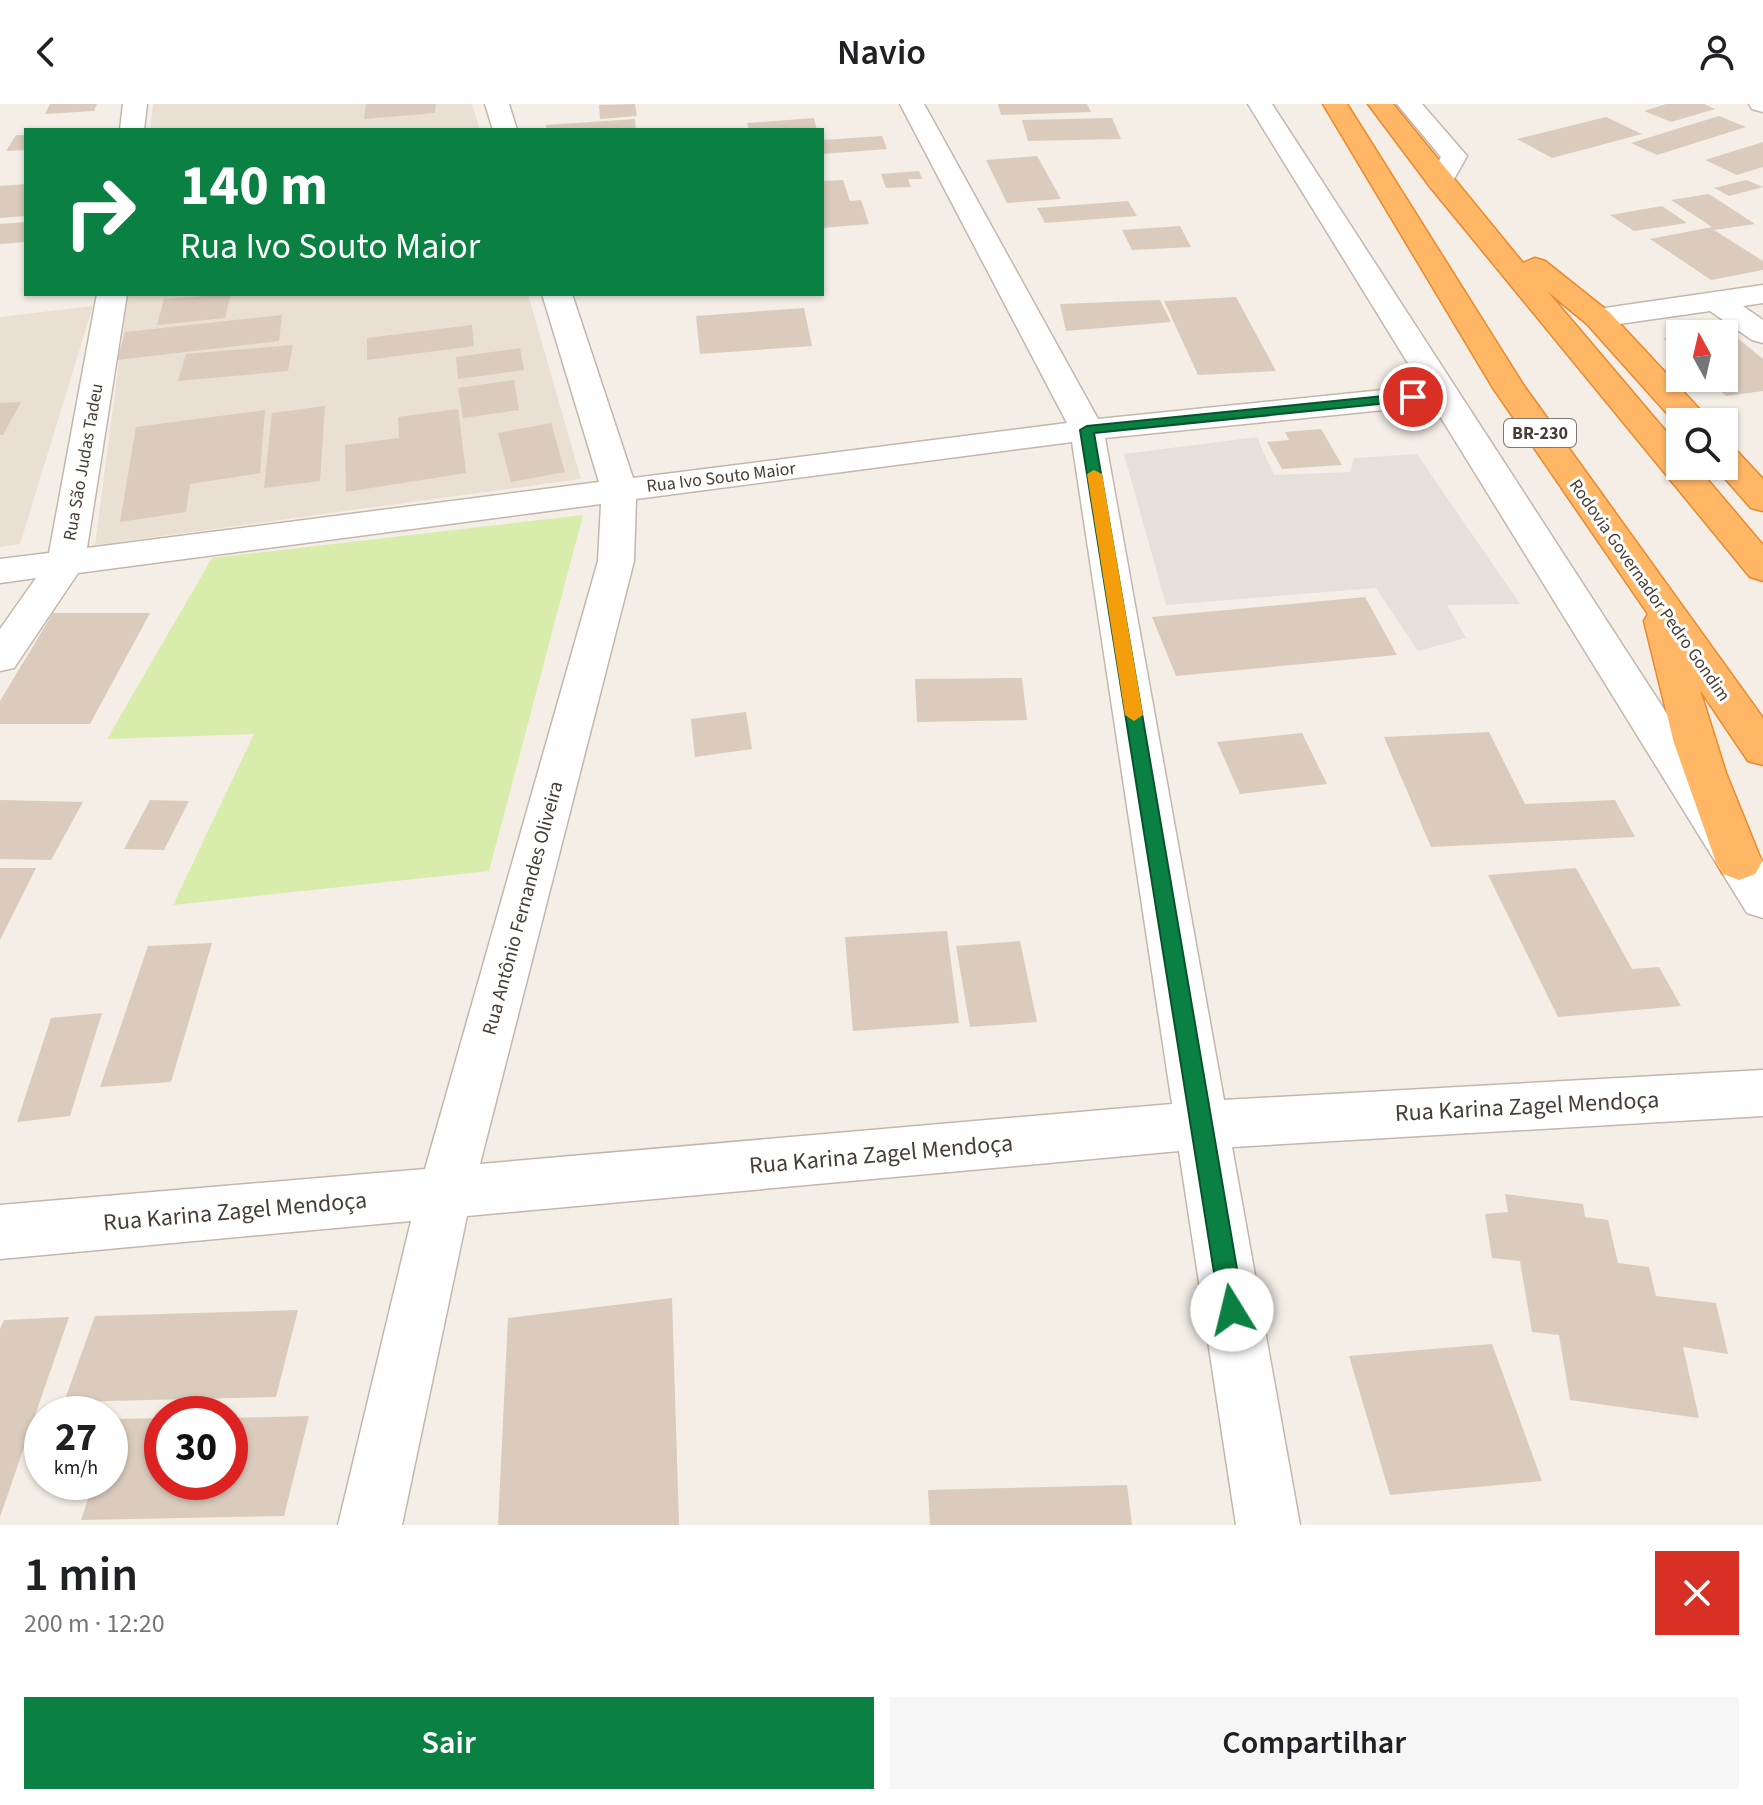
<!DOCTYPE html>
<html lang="pt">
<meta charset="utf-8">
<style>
:root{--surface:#fff;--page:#f6f6f6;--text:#202124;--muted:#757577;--accent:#0b8043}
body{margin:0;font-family:"Source Sans 3",sans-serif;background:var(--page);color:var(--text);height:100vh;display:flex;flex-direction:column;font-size:30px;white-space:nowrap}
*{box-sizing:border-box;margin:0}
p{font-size:26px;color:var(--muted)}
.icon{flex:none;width:44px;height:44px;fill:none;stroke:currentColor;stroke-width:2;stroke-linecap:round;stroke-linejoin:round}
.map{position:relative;height:1421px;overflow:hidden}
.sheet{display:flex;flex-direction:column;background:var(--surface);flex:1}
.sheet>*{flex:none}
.hud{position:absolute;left:24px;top:24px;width:800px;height:168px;border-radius:0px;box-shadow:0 2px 6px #0004;background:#0b8043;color:#fff;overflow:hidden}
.needle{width:52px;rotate:352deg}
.fabs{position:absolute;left:1666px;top:216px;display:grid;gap:16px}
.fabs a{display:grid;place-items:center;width:72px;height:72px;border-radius:0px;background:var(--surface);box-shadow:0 2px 6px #0004;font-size:40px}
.speed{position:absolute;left:24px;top:1292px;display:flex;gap:16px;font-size:40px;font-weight:700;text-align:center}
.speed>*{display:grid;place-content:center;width:104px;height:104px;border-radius:50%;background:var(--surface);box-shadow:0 2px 6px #0004;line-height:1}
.speed small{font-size:20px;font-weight:400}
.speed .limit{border:12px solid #d22;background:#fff;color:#111}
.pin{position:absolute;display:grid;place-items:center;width:68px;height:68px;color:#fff;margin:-34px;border:4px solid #fff;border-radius:50%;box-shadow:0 2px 8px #0007}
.me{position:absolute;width:88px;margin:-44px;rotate:351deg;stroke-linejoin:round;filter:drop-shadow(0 0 6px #0008)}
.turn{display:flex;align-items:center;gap:28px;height:168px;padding:0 24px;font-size:36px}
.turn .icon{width:104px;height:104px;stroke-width:2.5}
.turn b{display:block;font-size:56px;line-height:68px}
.round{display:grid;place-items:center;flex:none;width:84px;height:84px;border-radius:0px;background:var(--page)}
.headline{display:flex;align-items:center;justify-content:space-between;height:136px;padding:0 24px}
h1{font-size:48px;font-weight:600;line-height:60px}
.button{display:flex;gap:16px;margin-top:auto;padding:16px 24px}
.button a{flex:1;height:92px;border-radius:0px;background:var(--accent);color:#fff;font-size:32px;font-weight:600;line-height:92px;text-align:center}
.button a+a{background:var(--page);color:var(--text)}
header{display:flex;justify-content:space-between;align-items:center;height:104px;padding:0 24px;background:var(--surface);font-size:36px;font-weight:600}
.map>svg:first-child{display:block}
.residential{fill:#e9dfd3}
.industrial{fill:#e6e0db}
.green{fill:#d8ecab}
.building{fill:#dacbbd}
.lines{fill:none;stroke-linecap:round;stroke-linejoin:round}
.minor-casing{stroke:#c3b7ab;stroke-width:3}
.highway-casing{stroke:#e9892b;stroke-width:3}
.minor{fill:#fff;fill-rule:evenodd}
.highway{fill:#ffb766;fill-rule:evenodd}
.route{fill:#0b8043;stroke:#07532c;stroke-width:2}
.slow{fill:#f59e0b}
.labels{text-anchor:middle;stroke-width:6;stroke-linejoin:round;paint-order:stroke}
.shield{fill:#fff;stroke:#7e7772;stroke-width:2}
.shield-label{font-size:18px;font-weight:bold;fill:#473d35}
.far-street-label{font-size:18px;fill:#473d35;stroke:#fff}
.street-label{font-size:20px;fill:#473d35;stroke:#fff}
.near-street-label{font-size:24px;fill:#473d35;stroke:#fff}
</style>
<header><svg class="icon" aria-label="back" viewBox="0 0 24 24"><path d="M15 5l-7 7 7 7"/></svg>Navio<svg class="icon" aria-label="person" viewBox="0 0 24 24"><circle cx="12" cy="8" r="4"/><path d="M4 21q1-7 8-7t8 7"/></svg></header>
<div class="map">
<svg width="1763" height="1421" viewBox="0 0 1763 1421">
<rect width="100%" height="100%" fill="#f4eee6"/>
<!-- residential -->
<path class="residential" d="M153,0h319l8,26h-330z
M128,190h400l53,185 -486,66z
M93,202l-73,238 -20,3v-230z"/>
<!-- industrial -->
<path class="industrial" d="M1257,333l17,38 76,-3 4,-14 63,-4 103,150 -73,1 19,33 -48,13 -42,-63 -210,17 -42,-151z"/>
<!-- green -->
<path class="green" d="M583,411l-94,356 -316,34 81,-171 -147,5 105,-181z"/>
<!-- building -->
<path class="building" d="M50,0h47l-3,7 -49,3z
M366,0h70l-1,9 -71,6z
M635,0l2,12 -37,3 -1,-14z
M998,0h89l4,8 -90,3z
M1666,0h38l11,5 -44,13 -27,-11z
M1719,12l27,11 -89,28 -26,-12z
M1606,13l36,17 -90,24 -35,-19z
M814,14l3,12h-68l-2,-7z
M1112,14l9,21 -93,2 -6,-21z
M635,15l1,11h-90v-5z
M16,31h10v15l-20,1z
M882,32l5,13 -65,5v-14z
M1763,38v25l-26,8 -32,-15z
M1037,52l24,43 -54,4 -21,-43z
M919,67l3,8h-14l3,8 -25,1 -5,-14z
M843,76l7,21 11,-1 8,24 -47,4v-47z
M1746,76l17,7 -34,9 -15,-8z
M26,80v32l-26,2v-32z
M1709,90l46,30 -41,6 49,31v9l-52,10 -61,-41 62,-12 -41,-27z
M1128,97l9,15 -92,7 -8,-15z
M1662,102l25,17 -53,8 -24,-16z
M26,118v20l-26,2v-20z
M1180,122l11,21 -59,3 -10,-20z
M231,190l-6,24 -68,7 7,-26z
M1236,193l40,74 -78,4 -34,-74z
M1160,196l11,22 -105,9 -6,-27z
M804,204l8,38 -112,8 -4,-38z
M282,211l-3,26 -162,19 8,-28z
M472,221l2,21 -107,14v-22z
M1729,227l34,28v32l-37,5 -20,-18h18v-44l-8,-2z
M1680,232v18l-17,-16z
M293,241l-5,26 -110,10 8,-27z
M520,244l4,22 -66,9 -2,-22z
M514,276l5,30 -56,8 -5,-30z
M21,298l-18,33h-3v-32z
M325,302l-5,75 -56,7 8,-75z
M458,305l8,64 -120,19 -1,-47 54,-7 -1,-21z
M265,306l-5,63 -70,11 -4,28 -66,10 16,-95z
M551,319l14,49 -54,10 -13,-49z
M1321,325l21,36 -60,4 -15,-27 22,-2 -4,-8z
M1365,493l32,58 -221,21 -24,-59z
M53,509h97l-60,111h-90v-23z
M1022,574l5,42 -110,2 -2,-43z
M746,608l6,37 -57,8 -4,-38z
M1489,628l36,72 90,-4 20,37 -204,10 -47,-110z
M1302,629l25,51 -87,10 -23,-52z
M0,696l83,2 -32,58 -51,-1z
M150,696l39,1 -25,49 -40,-1z
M0,764h36l-36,72z
M1576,764l56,101 27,-2 22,39 -123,11 -70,-142z
M947,827l12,92 -106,8 -8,-94z
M1020,837l17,81 -67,5 -14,-81z
M212,839l-41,139 -71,5 48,-141z
M102,909l-32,103 -53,6 34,-104z
M1505,1090l78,10 2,13 23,3 10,43 31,4 7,29 60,7 12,51 -45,-7 16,71 -129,-18 -11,-65 -27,-3 -12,-71 -28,-3 -7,-44 23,-2z
M672,1194l7,227h-181l10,-207z
M298,1206l-22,87 -212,5 31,-86z
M69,1213l-69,200v-188l4,-9z
M1492,1240l50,137 -152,14 -41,-139z
M309,1312l-25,100 -203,4 13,-38h16v-46l6,-17 46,-1v64h68v-64z
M1127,1381l5,40h-202l-2,-35z"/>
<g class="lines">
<!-- minor casing -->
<g class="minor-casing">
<path id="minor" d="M123,0h24l-3,26h-24z
M485,0h24l8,26h-24z
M900,0h24l174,315 324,-33 -174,-282h24l491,758v56l-16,-5 -314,-508 -328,33 119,662 539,-30v46l-531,31 68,378h-64l-57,-374 -712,65 -65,309h-64l73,-304 -411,38v-54l425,-36 173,-608 3,-57 -523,69 -64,95 -14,3v-42l36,-51 -36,5v-24l49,-6 48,-259h30l-40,254 512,-66 -57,-188h30l61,184 434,-55zM1072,338l100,662 -692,60 154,-603 2,-62z
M1397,0h25l45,52 -18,32h-18l-4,-6 14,-25z
M1749,0h14v8l-11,-3z
M1763,181v18l-20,3 20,14v23l-11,-3 -42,-29 -112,16 -11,-3 -4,-6 4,-6 11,-3z"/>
</g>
<!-- highway casing -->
<g class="highway-casing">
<path id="highway" d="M1323,0h24l177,282 239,332v47l-15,-4 -48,-71 26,83 36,89 -7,12 -16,6 -16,-6 -7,-12 -42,-119 -30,-122 4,-7 -155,-226z
M1368,0h25l130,159 12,-5 10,3 64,51 96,103 4,7h-29v6l-93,-104 -40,-33 133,157v18h16l67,79v36l-13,-4 -319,-389z
M1724,343l12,3 27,29v32l-12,-3 -37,-42h10z"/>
</g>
<!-- minor -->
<use href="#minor" class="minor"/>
<!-- highway -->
<use href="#highway" class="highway"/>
</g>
<!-- route -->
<path class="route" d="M1413,289l7,4 -2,3 -324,33 150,877 -3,8 -9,3 -8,-3 -4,-8 -140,-880 7,-4z"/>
<!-- slow -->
<path class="slow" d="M1094,366l8,4 41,241 -9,6 -9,-6 -38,-241z"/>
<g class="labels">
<!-- shield labels -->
<rect class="shield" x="1504" y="315" width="72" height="28" rx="6"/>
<g class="shield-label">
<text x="1540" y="335">BR-230</text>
</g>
<!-- far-street labels -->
<g class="far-street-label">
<text transform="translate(83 358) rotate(-80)" y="6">Rua São Judas Tadeu</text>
<text transform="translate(721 373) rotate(-7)" y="6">Rua Ivo Souto Maior</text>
<text transform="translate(1650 486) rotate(55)" y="6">Rodovia Governador Pedro Gondim</text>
</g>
<!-- street labels -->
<g class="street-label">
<text transform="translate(522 804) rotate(-75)" y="7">Rua Antônio Fernandes Oliveira</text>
</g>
<!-- near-street labels -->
<g class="near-street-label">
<text transform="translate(1527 1002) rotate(-3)" y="8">Rua Karina Zagel Mendoça</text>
<text transform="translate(881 1050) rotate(-5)" y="8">Rua Karina Zagel Mendoça</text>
<text transform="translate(235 1107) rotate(-5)" y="8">Rua Karina Zagel Mendoça</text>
</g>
</g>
</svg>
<div class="fabs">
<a><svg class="needle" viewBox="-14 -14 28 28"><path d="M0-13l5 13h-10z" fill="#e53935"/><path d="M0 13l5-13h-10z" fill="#757577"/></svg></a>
<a><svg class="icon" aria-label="search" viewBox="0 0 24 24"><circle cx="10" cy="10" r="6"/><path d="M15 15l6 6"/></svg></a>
</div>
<div class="speed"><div>27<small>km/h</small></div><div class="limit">30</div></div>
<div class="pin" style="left:1413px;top:293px;background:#d93025"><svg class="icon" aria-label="arrive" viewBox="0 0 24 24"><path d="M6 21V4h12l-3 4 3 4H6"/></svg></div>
<svg class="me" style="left:1232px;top:1206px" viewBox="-20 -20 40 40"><circle r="19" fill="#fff"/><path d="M0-13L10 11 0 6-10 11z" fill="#0b8043"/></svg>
<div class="hud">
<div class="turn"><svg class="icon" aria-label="right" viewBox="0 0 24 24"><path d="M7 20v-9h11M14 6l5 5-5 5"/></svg><div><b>140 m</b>Rua Ivo Souto Maior</div></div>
</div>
</div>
<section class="sheet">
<div class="headline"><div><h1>1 min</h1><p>200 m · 12:20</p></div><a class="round" style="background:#d93025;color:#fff"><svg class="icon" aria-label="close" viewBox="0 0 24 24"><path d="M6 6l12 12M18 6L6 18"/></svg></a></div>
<div class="button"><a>Sair</a><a>Compartilhar</a></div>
</section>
